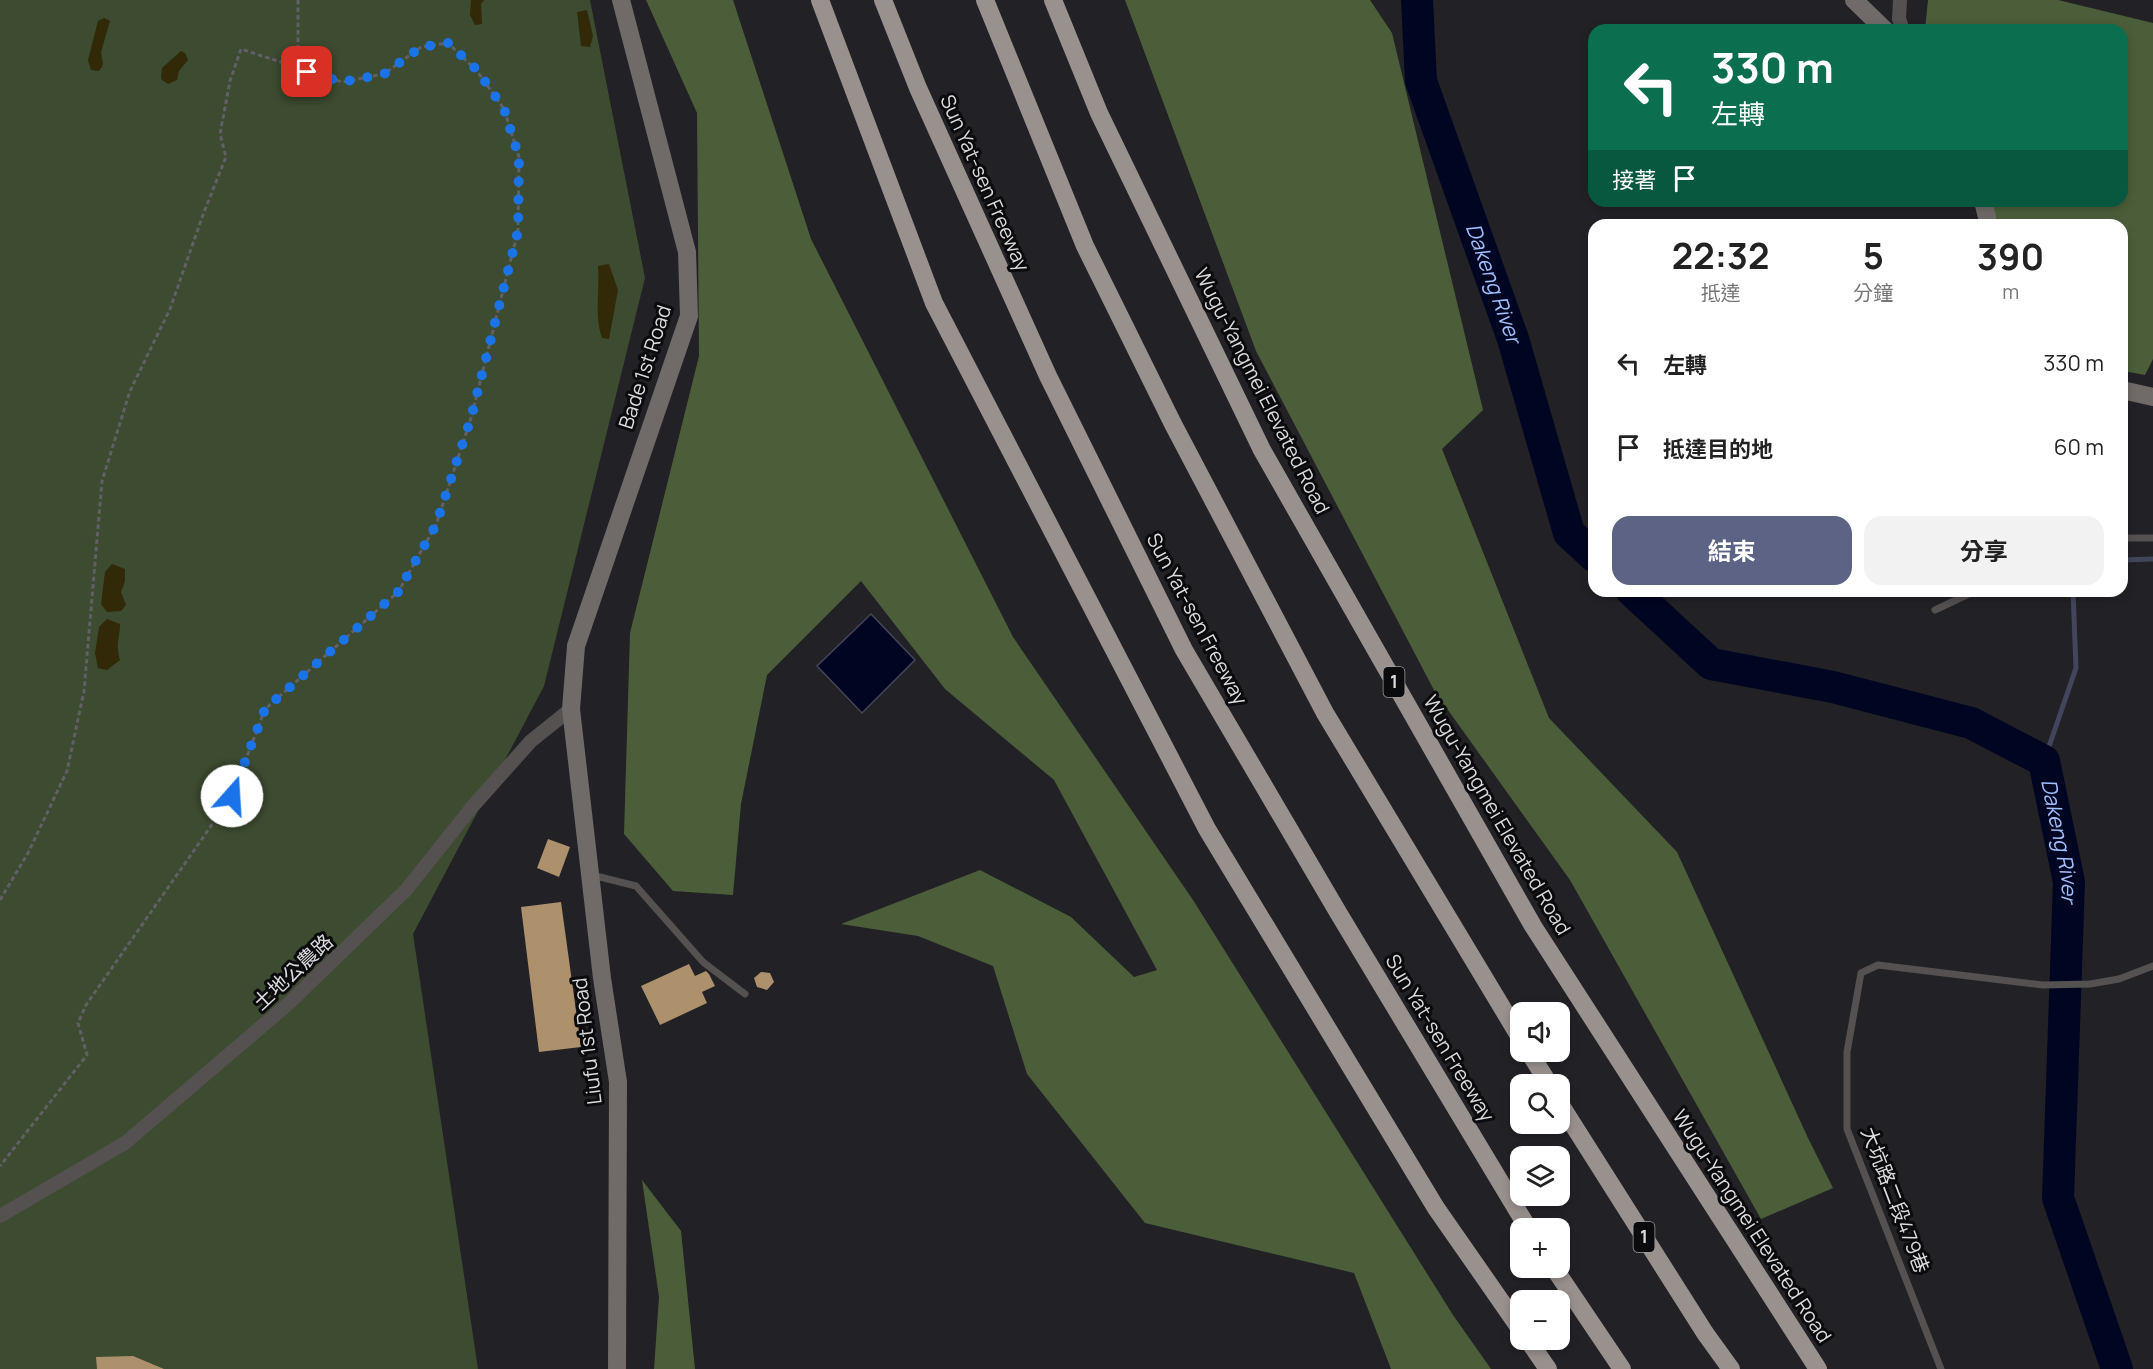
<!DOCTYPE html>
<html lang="zh-TW">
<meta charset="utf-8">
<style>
:root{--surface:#fff;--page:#f2f2f2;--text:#222;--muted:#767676;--accent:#5c6385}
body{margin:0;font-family:Manrope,"Noto Sans TC",sans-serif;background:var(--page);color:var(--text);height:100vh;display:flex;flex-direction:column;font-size:22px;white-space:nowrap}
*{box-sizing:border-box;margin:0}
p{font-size:20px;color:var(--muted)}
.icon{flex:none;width:33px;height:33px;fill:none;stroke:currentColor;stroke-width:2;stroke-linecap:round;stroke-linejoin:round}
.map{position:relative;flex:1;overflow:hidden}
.sheet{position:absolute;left:1588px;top:219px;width:540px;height:378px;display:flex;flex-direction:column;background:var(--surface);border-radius:18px;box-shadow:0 3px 9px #0003}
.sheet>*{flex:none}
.hud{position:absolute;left:1588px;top:24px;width:540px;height:183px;border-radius:18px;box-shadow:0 3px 9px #0003;background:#0b6e4f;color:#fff;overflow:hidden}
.fabs{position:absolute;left:1510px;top:1002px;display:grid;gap:12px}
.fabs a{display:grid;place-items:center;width:60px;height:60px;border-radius:12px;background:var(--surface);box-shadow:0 3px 9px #0003;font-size:30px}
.pin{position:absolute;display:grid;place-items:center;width:51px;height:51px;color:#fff;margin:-26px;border-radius:12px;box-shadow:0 3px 9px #0006}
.me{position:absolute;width:66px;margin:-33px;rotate:19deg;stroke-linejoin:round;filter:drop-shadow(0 0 4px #0008)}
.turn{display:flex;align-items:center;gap:21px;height:126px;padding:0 24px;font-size:27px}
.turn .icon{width:78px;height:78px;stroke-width:2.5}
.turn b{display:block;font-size:42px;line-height:51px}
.then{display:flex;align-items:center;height:57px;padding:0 24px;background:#0003;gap:12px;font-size:22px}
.eta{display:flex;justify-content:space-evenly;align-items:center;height:102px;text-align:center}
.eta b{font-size:36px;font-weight:700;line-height:42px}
.action{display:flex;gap:12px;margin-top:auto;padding:12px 24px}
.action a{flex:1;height:69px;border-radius:18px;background:var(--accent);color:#fff;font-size:24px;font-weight:700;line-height:69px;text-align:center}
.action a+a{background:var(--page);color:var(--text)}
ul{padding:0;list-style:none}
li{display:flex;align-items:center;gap:18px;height:84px;padding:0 24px}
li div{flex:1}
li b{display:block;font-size:22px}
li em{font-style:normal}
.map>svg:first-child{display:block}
.green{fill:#3d4b30}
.forest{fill:#4b5e39}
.sand{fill:#312907}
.water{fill:#000621;stroke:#42465a;stroke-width:1.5}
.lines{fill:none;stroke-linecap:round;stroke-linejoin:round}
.stream{stroke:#42465a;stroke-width:5}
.river{stroke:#000621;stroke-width:32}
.building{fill:#ad916c}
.path{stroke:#616065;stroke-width:3;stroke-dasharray:4.5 3;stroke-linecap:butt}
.lane{stroke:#545150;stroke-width:7}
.street{stroke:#545150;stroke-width:14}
.secondary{stroke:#706b69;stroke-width:18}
.highway{stroke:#99918e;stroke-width:18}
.route{stroke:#1a73e8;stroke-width:10;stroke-dasharray:0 18}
.labels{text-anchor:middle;stroke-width:6;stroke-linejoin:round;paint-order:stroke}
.shield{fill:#0b0b0d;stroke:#9d9c9f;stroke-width:1.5}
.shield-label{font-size:18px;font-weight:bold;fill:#dbdade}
.street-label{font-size:20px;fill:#dbdade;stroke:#0b0b0d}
.water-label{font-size:21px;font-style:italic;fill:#a0c0fc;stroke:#0b0b0d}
</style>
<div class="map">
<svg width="2153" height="1369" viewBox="0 0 2153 1369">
<rect width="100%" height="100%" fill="#222126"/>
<!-- green -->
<path class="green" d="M0,0h590l55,278 -101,408 -131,248 65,435h-478z"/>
<!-- forest -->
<path class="forest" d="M646,0h87l78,239 202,398 180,263 260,415 38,54h-100l-37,-96 -209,-50 -118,-149 -34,-108 -75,-30 -77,-12 139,-54 91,47 63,60 23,-7 -103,-190 -109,-91 -84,-108 -94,94 -26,129 -8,91 -60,-4 -49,-57 6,-201 69,-277 -2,-243z
M1125,0h245l22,33 91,377 -41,39 107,269 128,134 131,286 25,50 -72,31 -191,-339 -135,-188 -179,-341z
M1928,0h130l95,23v336l-8,16 -22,-4 -1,-146h-120l-11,-15 -1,-9h132v-171h-197z
M642,1180l39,51 14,138h-41l5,-72z"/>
<!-- sand -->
<path class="sand" d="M471,0h13l-3,4 1,20 -7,1 -5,-10z
M587,10l6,26 -3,11 -9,-1 -4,-34z
M104,18l6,3 -9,31 2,13 -4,6 -8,-1 -3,-10 10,-39z
M181,51l4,2 3,7 -9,11 -2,9 -9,4 -7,-5 1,-11z
M609,264l9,26 -9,49 -7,-1c-8,-22 -2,-48 -4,-72z
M112,564l13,5v12l-4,11 5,13 -5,6 -14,1 -6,-8 4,-32z
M107,619l13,5c0,16 -5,19 0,36l-13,10 -9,-2 -3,-15 4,-26z"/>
<!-- water -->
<path class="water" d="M871,614l44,46 -53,53 -45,-47z"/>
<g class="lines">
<!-- stream -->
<path class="stream" d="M2122,560l31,-1
M2044,761l32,-93 -3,-77"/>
<!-- river -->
<g class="river">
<path id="s1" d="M1417,0l4,81 92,258 56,194 25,23"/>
<path id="s2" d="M1632,591l79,73 122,23 138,36 73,38 25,121 -11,316 59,171"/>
</g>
</g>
<!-- building -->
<path class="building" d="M548,839l22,8 -11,30 -22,-9z
M561,902l20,145 -42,5 -18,-145z
M689,964l6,12 11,-5 3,3 6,12 -13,6 5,11 -47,22 -19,-39z
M761,972l9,1 4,9 -7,8 -10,-3 -3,-9z
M133,1356l31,13h-67l-1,-12z"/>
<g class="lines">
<!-- path -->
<path class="path" d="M298,0v52l9,20
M0,900l28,-47 39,-82 17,-80 18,-210 28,-90 40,-82 34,-97 22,-55 -6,-23 10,-53 11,-32 101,33 42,-8 37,-27 27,-4 29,28 27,38 15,48 -1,74 -47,187 -35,107 -38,67 -133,117 -33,87 -146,209 -8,18 9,32 -87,111"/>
<!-- lane -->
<path class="lane" d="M2122,538h31
M1935,610l40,-19
M592,875l44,11 67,76 42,32
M1941,1369l-94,-240v-77l14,-79 17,-8 165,20 47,-1 29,-5 34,-13"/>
<!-- street -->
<path class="street" d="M1900,0l-1,19 4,11
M0,1216l125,-73 163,-139 118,-114 66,-83 59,-66 40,-32"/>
<!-- secondary -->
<path class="secondary" d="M1854,0l31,30
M1983,201l6,24
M2122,390l31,7
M617,1369l1,-287 -16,-104 -31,-269 5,-63 113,-330 -2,-64 -66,-252"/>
<!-- highway -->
<path class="highway" d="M820,0l114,303 273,526 229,379 85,122
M883,0l35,88 130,288 136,274 155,264 189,314
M985,0l100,246 88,178 152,289 196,326
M1053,0l46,113 163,337 271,476 285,443
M1529,1052l20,32
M1560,1104l145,229 26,36
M1554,1268l68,101
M1528,1340l20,29"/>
</g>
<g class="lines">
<!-- route -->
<path class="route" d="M232,796l33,-87 133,-117 38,-67 35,-107 47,-187 1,-74 -15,-48 -27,-39 -29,-27 -27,4 -37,27 -42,8 -35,-10"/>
</g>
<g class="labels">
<!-- shield labels -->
<g class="shield">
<rect x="1383.5" y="667" width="21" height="30" rx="4.5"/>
<rect x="1633.5" y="1222" width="21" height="30" rx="4.5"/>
</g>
<g class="shield-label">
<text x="1394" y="688">1</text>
<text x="1644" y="1243">1</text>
</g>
<!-- street labels -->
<g class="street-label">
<text transform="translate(985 183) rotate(66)" y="7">Sun Yat-sen Freeway</text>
<text transform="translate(645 367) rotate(-72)" y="7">Bade 1st Road</text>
<text transform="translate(1262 391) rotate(63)" y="7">Wugu-Yangmei Elevated Road</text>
<text transform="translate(1197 619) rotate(62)" y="7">Sun Yat-sen Freeway</text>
<text transform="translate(1497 815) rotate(60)" y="7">Wugu-Yangmei Elevated Road</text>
<text transform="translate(293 972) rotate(-43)" y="7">土地公農路</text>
<text transform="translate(1440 1038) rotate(59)" y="7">Sun Yat-sen Freeway</text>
<text transform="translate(587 1041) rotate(-97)" y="7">Liufu 1st Road</text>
<text transform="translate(1895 1200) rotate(69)" y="7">大坑路二段479巷</text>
<text transform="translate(1752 1226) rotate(57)" y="7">Wugu-Yangmei Elevated Road</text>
</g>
<!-- water labels -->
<g class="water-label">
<text dy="7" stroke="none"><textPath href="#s1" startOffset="296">Dakeng River</textPath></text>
<text dy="7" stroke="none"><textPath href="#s2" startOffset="538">Dakeng River</textPath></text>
</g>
</g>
</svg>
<div class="fabs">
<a><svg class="icon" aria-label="sound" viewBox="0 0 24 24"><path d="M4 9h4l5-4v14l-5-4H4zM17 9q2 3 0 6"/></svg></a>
<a><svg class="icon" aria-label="search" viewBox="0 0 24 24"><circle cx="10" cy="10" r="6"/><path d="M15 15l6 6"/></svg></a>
<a><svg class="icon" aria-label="layers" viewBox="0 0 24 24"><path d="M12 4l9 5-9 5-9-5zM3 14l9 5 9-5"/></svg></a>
<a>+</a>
<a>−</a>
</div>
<div class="pin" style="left:307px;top:72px;background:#d93025"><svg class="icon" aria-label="arrive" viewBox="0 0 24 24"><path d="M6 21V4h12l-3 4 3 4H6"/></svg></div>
<svg class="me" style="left:232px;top:796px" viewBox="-20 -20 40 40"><circle r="19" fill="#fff"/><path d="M0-13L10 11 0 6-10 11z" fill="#1a73e8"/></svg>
<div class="hud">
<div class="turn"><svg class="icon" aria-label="left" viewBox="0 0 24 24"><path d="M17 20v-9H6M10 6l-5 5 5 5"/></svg><div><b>330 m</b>左轉</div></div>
<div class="then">接著<svg class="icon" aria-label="arrive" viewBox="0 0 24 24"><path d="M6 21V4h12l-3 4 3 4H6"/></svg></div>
</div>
<section class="sheet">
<div class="eta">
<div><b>22:32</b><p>抵達</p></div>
<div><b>5</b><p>分鐘</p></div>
<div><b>390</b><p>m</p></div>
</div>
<ul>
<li><svg class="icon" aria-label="left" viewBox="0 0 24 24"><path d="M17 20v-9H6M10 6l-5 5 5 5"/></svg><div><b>左轉</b></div><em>330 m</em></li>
<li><svg class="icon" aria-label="arrive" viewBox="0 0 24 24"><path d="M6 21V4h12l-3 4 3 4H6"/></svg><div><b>抵達目的地</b></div><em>60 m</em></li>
</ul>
<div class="action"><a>結束</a><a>分享</a></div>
</section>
</div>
